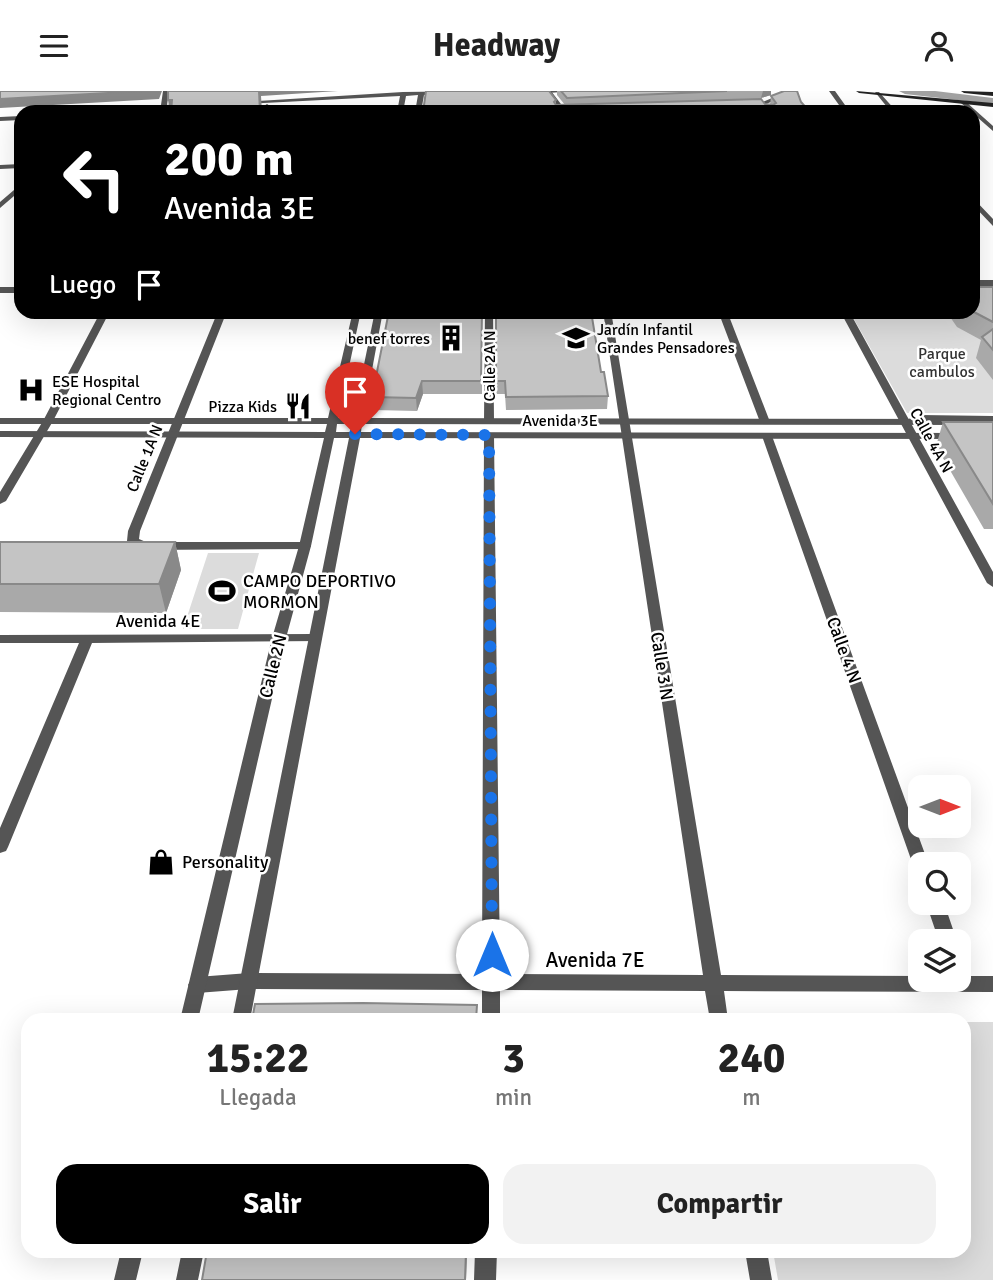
<!DOCTYPE html>
<html lang="es">
<meta charset="utf-8">
<style>
:root{--surface:#fff;--page:#f2f2f2;--text:#222;--muted:#767676;--accent:#000}
body{margin:0;font-family:Signika,sans-serif;background:var(--page);color:var(--text);height:100vh;display:flex;flex-direction:column;font-size:26px;white-space:nowrap}
*{box-sizing:border-box;margin:0}
p{font-size:23px;color:var(--muted)}
.icon{flex:none;width:38px;height:38px;fill:none;stroke:currentColor;stroke-width:2;stroke-linecap:round;stroke-linejoin:round}
.map{position:relative;flex:1;overflow:hidden}
.panel{position:absolute;left:21px;top:922px;width:950px;height:245px;display:flex;flex-direction:column;background:var(--surface);border-radius:21px;box-shadow:0 7px 28px #0002}
.panel>*{flex:none}
.guide{position:absolute;left:14px;top:14px;width:966px;height:214px;border-radius:21px;box-shadow:0 7px 28px #0002;background:#000;color:#fff;overflow:hidden}
.needle{width:46px;rotate:90deg}
.controls{position:absolute;left:908px;top:684px;display:grid;gap:14px}
.controls a{display:grid;place-items:center;width:63px;height:63px;border-radius:14px;background:var(--surface);box-shadow:0 7px 28px #0002;font-size:35px}
.pin{position:absolute;display:grid;place-items:center;width:60px;height:60px;color:#fff;margin:-72px -30px;border-radius:50% 50% 50% 0;rotate:-45deg;box-shadow:0 0 7px #0007}
.pin .icon{rotate:45deg}
.me{position:absolute;width:77px;margin:-38px;rotate:0deg;stroke-linejoin:round;filter:drop-shadow(0 0 5px #0008)}
.turn{display:flex;align-items:center;gap:24px;height:147px;padding:0 35px;font-size:32px}
.turn .icon{width:91px;height:91px;stroke-width:2.5}
.turn b{display:block;font-size:49px;line-height:60px}
.then{display:flex;align-items:center;height:66px;padding:0 35px;background:#0003;gap:14px;font-size:26px}
.eta{display:flex;justify-content:space-evenly;align-items:center;height:119px;text-align:center}
.eta b{font-size:42px;font-weight:700;line-height:49px}
.button{display:flex;gap:14px;margin-top:auto;padding:14px 35px}
.button a{flex:1;height:80px;border-radius:21px;background:var(--accent);color:#fff;font-size:28px;font-weight:700;line-height:80px;text-align:center}
.button a+a{background:var(--page);color:var(--text)}
header{display:flex;justify-content:space-between;align-items:center;height:91px;padding:0 35px;background:var(--surface);font-size:32px;font-weight:700}
.map>svg:first-child{display:block}
.green{fill:#dcdcdc}
.lines{fill:none;stroke-linecap:round;stroke-linejoin:round}
.canal{fill:#a3a3a3;fill-rule:evenodd}
.service{fill:#555;fill-rule:evenodd}
.minor{fill:#555;fill-rule:evenodd}
.tertiary{fill:#555;fill-rule:evenodd}
.secondary{fill:#222;fill-rule:evenodd}
.wall{fill:#a9a9a9}
.shaded-wall{fill:#898989}
.building{fill:#c4c4c4;stroke:#898989;stroke-width:2}
.route{stroke:#1a73e8;stroke-width:12;stroke-dasharray:0 21.6}
.labels{text-anchor:middle;stroke-width:5;stroke-linejoin:round;paint-order:stroke}
.far-poi-label{font-size:16px;fill:#000;stroke:#fff;text-anchor:start}
.far-park-label{font-size:16px;fill:#333;stroke:#fff}
.far-street-label{font-size:16px;fill:#000;stroke:#fff}
.poi-label{font-size:18px;fill:#000;stroke:#fff;text-anchor:start}
.street-label{font-size:18px;fill:#000;stroke:#fff}
.near-street-label{font-size:21px;fill:#000;stroke:#fff}
</style>
<header><svg class="icon" aria-label="menu" viewBox="0 0 24 24"><path d="M4 6h16M4 12h16M4 18h16"/></svg>Headway<svg class="icon" aria-label="person" viewBox="0 0 24 24"><circle cx="12" cy="8" r="4"/><path d="M4 21q1-7 8-7t8 7"/></svg></header>
<div class="map">
<svg width="993" height="1189" viewBox="0 0 993 1189">
<rect width="100%" height="100%" fill="#fff"/>
<!-- green -->
<path class="green" d="M993,199v123h-86l-57,-101 123,-1z
M208,462h51l-21,76h-55z
M964,931h29v258h-215l-5,-29h191z"/>
<g class="lines">
<!-- canal -->
<path class="canal" d="M899,0h36l58,7v6l-88,-10z"/>
<!-- service -->
<path class="service" d="M921,324l72,1v6l-72,-1 -17,4 -5,-3z"/>
<!-- minor -->
<path class="minor" d="M163,0h6l-3,21h-6z
M545,0h6l16,21h-6z
M789,0h8l-31,13 6,8h-6l-6,-9z
M829,0h6l15,21h-6z
M875,1h4l18,20h-6z
M961,10h4l28,25v5l-32,-28z
M267,13l3,2v6h-6v-6z
M21,73v4l-21,1v-4z
M21,93v6l-21,18v-6z
M973,107l20,21v7l-20,-21z
M973,189h20v6h-20z
M0,196h21v6h-21z
M101,220h9l-57,110 -47,80 -6,3v-12l43,-71z
M218,220h9l-87,220 -1,8 7,3h159l6,4 -2,3 -165,1 -17,-9 1,-10z
M485,220h8l1,110 -5,3 -5,-3z
M603,220h8l110,664 199,1v4h39v-4h34v16l-269,-1 4,29h-18l-5,-29 -205,-1v30h-18v-30l-233,-1 -52,4 -6,-3 -3,-5 3,-5 6,-3 52,-4 233,1 2,-539 5,-3 5,3 6,539 203,1z
M718,220h9l43,111 -1,2h-8l-1,-2z
M840,220h9l144,261v15l-6,-4z
M767,342l5,3 157,429h-9v6l-5,-1 -2,-5 -151,-429z
M315,543l7,4 -2,3 -228,2 -84,204 -2,4 -6,2v-25l79,-185h-79v-8z
M926,812h18l13,38h-18z
M475,1160h22l-1,29h-22z
M745,1160h22l5,29h-22z"/>
<!-- tertiary -->
<path class="tertiary" d="M480,0l-56,4 -3,17h-6l3,-17 -12,1 -3,16h-6l3,-16 -156,8 -3,-2 162,-10z
M534,0h43l-45,3z
M188,13l-2,3 -143,5 3,-2z
M21,25v4l-21,1v-4z
M353,220h8l-23,107h15l22,-107h8l-20,107 630,1v6l-631,-1 -1,8 632,1v6l-633,-1 -110,582h-18l117,-582h-15l-23,108 -25,92 -88,382h-18l92,-382 27,-92 25,-108 -324,-1v-6l325,1 2,-8h-327v-6h328zM337,333h15l-2,8h-14z
M121,1160h22l-7,29h-22z
M182,1160h22l-6,29h-22z"/>
<!-- secondary -->
<path class="secondary" d="M856,0l137,12v4l-134,-14z
M961,0l32,1v4l-29,-3z"/>
</g>
<!-- wall -->
<path class="wall" d="M557,0h214v4l-10,3 4,6 5,1 1,-9 30,6 9,10h-387l133,-12v5h9l-8,-10z
M993,196v93l-17,-22 5,-18 -24,-13 -11,-16h27z
M482,220v83h-59l-6,17 -44,-1 -1,-13z
M496,220l105,61 7,24 -1,13 -101,1 -1,-16h-9z
M943,331h50v107h-9l-48,-83z
M0,451h175l6,28 -15,43 -166,-1z"/>
<!-- shaded-wall -->
<path class="shaded-wall" d="M144,0h18l-3,8 -159,9v-9z
M203,0h135l-77,5 1,16h-2z
M763,0h8v4l-10,3z
M168,9h4l2,12h-4z
M422,290l1,13 -6,17 -1,-13z
M175,451l6,28 -15,43 -7,-29z
M466,1160h1l-1,29h-1z"/>
<!-- building -->
<path class="building" d="M0,0h144l-144,8z
M168,0h91l1,21h-89l1,-12h-4z
M426,0h123l7,9 -2,2 2,3 205,-6 4,5 8,1 3,-2 -5,-7 13,-5h13l4,11 9,10h-387z
M561,0h166l-160,7z
M973,196h20v35l-21,-11h1z
M389,220h93l-1,70h-59l-6,17 -44,-1z
M496,220h95l10,61h3l4,24 -102,1 -1,-16h-9z
M993,238v21l-11,-13z
M943,331h50v82z
M0,451h175l-16,42h-159z
M363,912l114,2 -1,15h-224l3,-16z
M207,1160h259l-1,29h-263z"/>
<g class="lines">
<!-- route -->
<path class="route" d="M355,343l134,1 3,520"/>
</g>
<!-- icons -->
<defs>
<g id="building-bare" transform="scale(2.1)"><path d="M-4-6H4V6H1V3H-1V6H-4ZM-2.5-4.3h1.7v1.8h-1.7ZM.8-4.3h1.7v1.8H.8ZM-2.5-1h1.7V.8h-1.7ZM.8-1h1.7V.8H.8Z" fill="#000" stroke="#fff" stroke-width="2.5" paint-order="stroke"/></g>
<g id="school-bare" transform="scale(2.1)"><path d="M0-5L7-2L0 1L-7-2ZM-4 1L0 2.5L4 1V4Q0 6-4 4Z" fill="#000" stroke="#fff" stroke-width="2.5" paint-order="stroke"/></g>
<g id="hospital-bare" transform="scale(2.1)"><path d="M-5-5h3v3.5h4V-5h3V5h-3V1.5h-4V5h-3Z" fill="#000" stroke="#fff" stroke-width="2.5" paint-order="stroke"/></g>
<g id="restaurant-bare" transform="scale(2.1)"><path d="M-5-6h1v4h1v-4h1v4h1v-4h1v5L-1.5 .5V6h-2V.5L-5-1ZM5-6V6H3V1.5H1.5Q1.5-4 5-6Z" fill="#000" stroke="#fff" stroke-width="2.5" paint-order="stroke"/></g>
<g id="stadium-bare" transform="scale(2.1)"><path d="M0-5a6.5 5 0 1 0 0 10a6.5 5 0 1 0 0-10ZM-3.5-1.8h7v3.6h-7Z" fill="#000" stroke="#fff" stroke-width="2.5" paint-order="stroke"/></g>
<g id="shop-bare" transform="scale(2.1)"><path d="M-5-2.5h2.3a2.7 3.5 0 0 1 5.4 0H5L5.5 6h-11ZM-1.5-2.5h3a1.5 2.3 0 0 0-3 0Z" fill="#000" stroke="#fff" stroke-width="2.5" paint-order="stroke"/></g>
</defs>
<g fill-rule="evenodd">
<use href="#building-bare" x="451" y="247"/>
<use href="#school-bare" x="576" y="247"/>
<use href="#hospital-bare" x="31" y="299"/>
<use href="#restaurant-bare" x="298" y="315"/>
<use href="#stadium-bare" x="222" y="500"/>
<use href="#shop-bare" x="161" y="771"/>
</g>
<g class="labels">
<!-- far-poi labels -->
<g class="far-poi-label">
<text x="597" y="244">Jardín Infantil<tspan x="597" dy="18">Grandes Pensadores</tspan></text>
<text x="430" y="253" text-anchor="end">benef torres</text>
<text x="52" y="296">ESE Hospital<tspan x="52" dy="18">Regional Centro</tspan></text>
<text x="277" y="321" text-anchor="end">Pizza Kids</text>
</g>
<!-- far-park labels -->
<g class="far-park-label">
<text x="942" y="268">Parque<tspan x="942" dy="18">cambulos</tspan></text>
</g>
<!-- far-street labels -->
<g class="far-street-label">
<text transform="translate(489 275) rotate(-90)" y="6">Calle 2A N</text>
<text x="560" y="335">Avenida 3E</text>
<text transform="translate(932 349) rotate(61)" y="6">Calle 4A N</text>
<text transform="translate(144 367) rotate(-68)" y="6">Calle 1A N</text>
</g>
<!-- poi labels -->
<g class="poi-label">
<text x="243" y="496">CAMPO DEPORTIVO<tspan x="243" dy="21">MORMON</tspan></text>
<text x="182" y="777">Personality</text>
</g>
<!-- street labels -->
<g class="street-label">
<text x="158" y="536">Avenida 4E</text>
<text transform="translate(844 559) rotate(70)" y="6">Calle 4 N</text>
<text transform="translate(273 575) rotate(-76)" y="6">Calle 2N</text>
<text transform="translate(662 575) rotate(81)" y="6">Calle 3 N</text>
</g>
<!-- near-street labels -->
<g class="near-street-label">
<text x="595" y="876">Avenida 7E</text>
</g>
</g>
</svg>
<div class="controls">
<a><svg class="needle" viewBox="-14 -14 28 28"><path d="M0-13l5 13h-10z" fill="#e53935"/><path d="M0 13l5-13h-10z" fill="#767676"/></svg></a>
<a><svg class="icon" aria-label="search" viewBox="0 0 24 24"><circle cx="10" cy="10" r="6"/><path d="M15 15l6 6"/></svg></a>
<a><svg class="icon" aria-label="layers" viewBox="0 0 24 24"><path d="M12 4l9 5-9 5-9-5zM3 14l9 5 9-5"/></svg></a>
</div>
<div class="pin" style="left:355px;top:343px;background:#d93025"><svg class="icon" aria-label="arrive" viewBox="0 0 24 24"><path d="M6 21V4h12l-3 4 3 4H6"/></svg></div>
<svg class="me" style="left:492px;top:864px" viewBox="-20 -20 40 40"><circle r="19" fill="#fff"/><path d="M0-13L10 11 0 6-10 11z" fill="#1a73e8"/></svg>
<div class="guide">
<div class="turn"><svg class="icon" aria-label="left" viewBox="0 0 24 24"><path d="M17 20v-9H6M10 6l-5 5 5 5"/></svg><div><b>200 m</b>Avenida 3E</div></div>
<div class="then">Luego<svg class="icon" aria-label="arrive" viewBox="0 0 24 24"><path d="M6 21V4h12l-3 4 3 4H6"/></svg></div>
</div>
<section class="panel">
<div class="eta">
<div><b>15:22</b><p>Llegada</p></div>
<div><b>3</b><p>min</p></div>
<div><b>240</b><p>m</p></div>
</div>
<div class="button"><a>Salir</a><a>Compartir</a></div>
</section>
</div>
